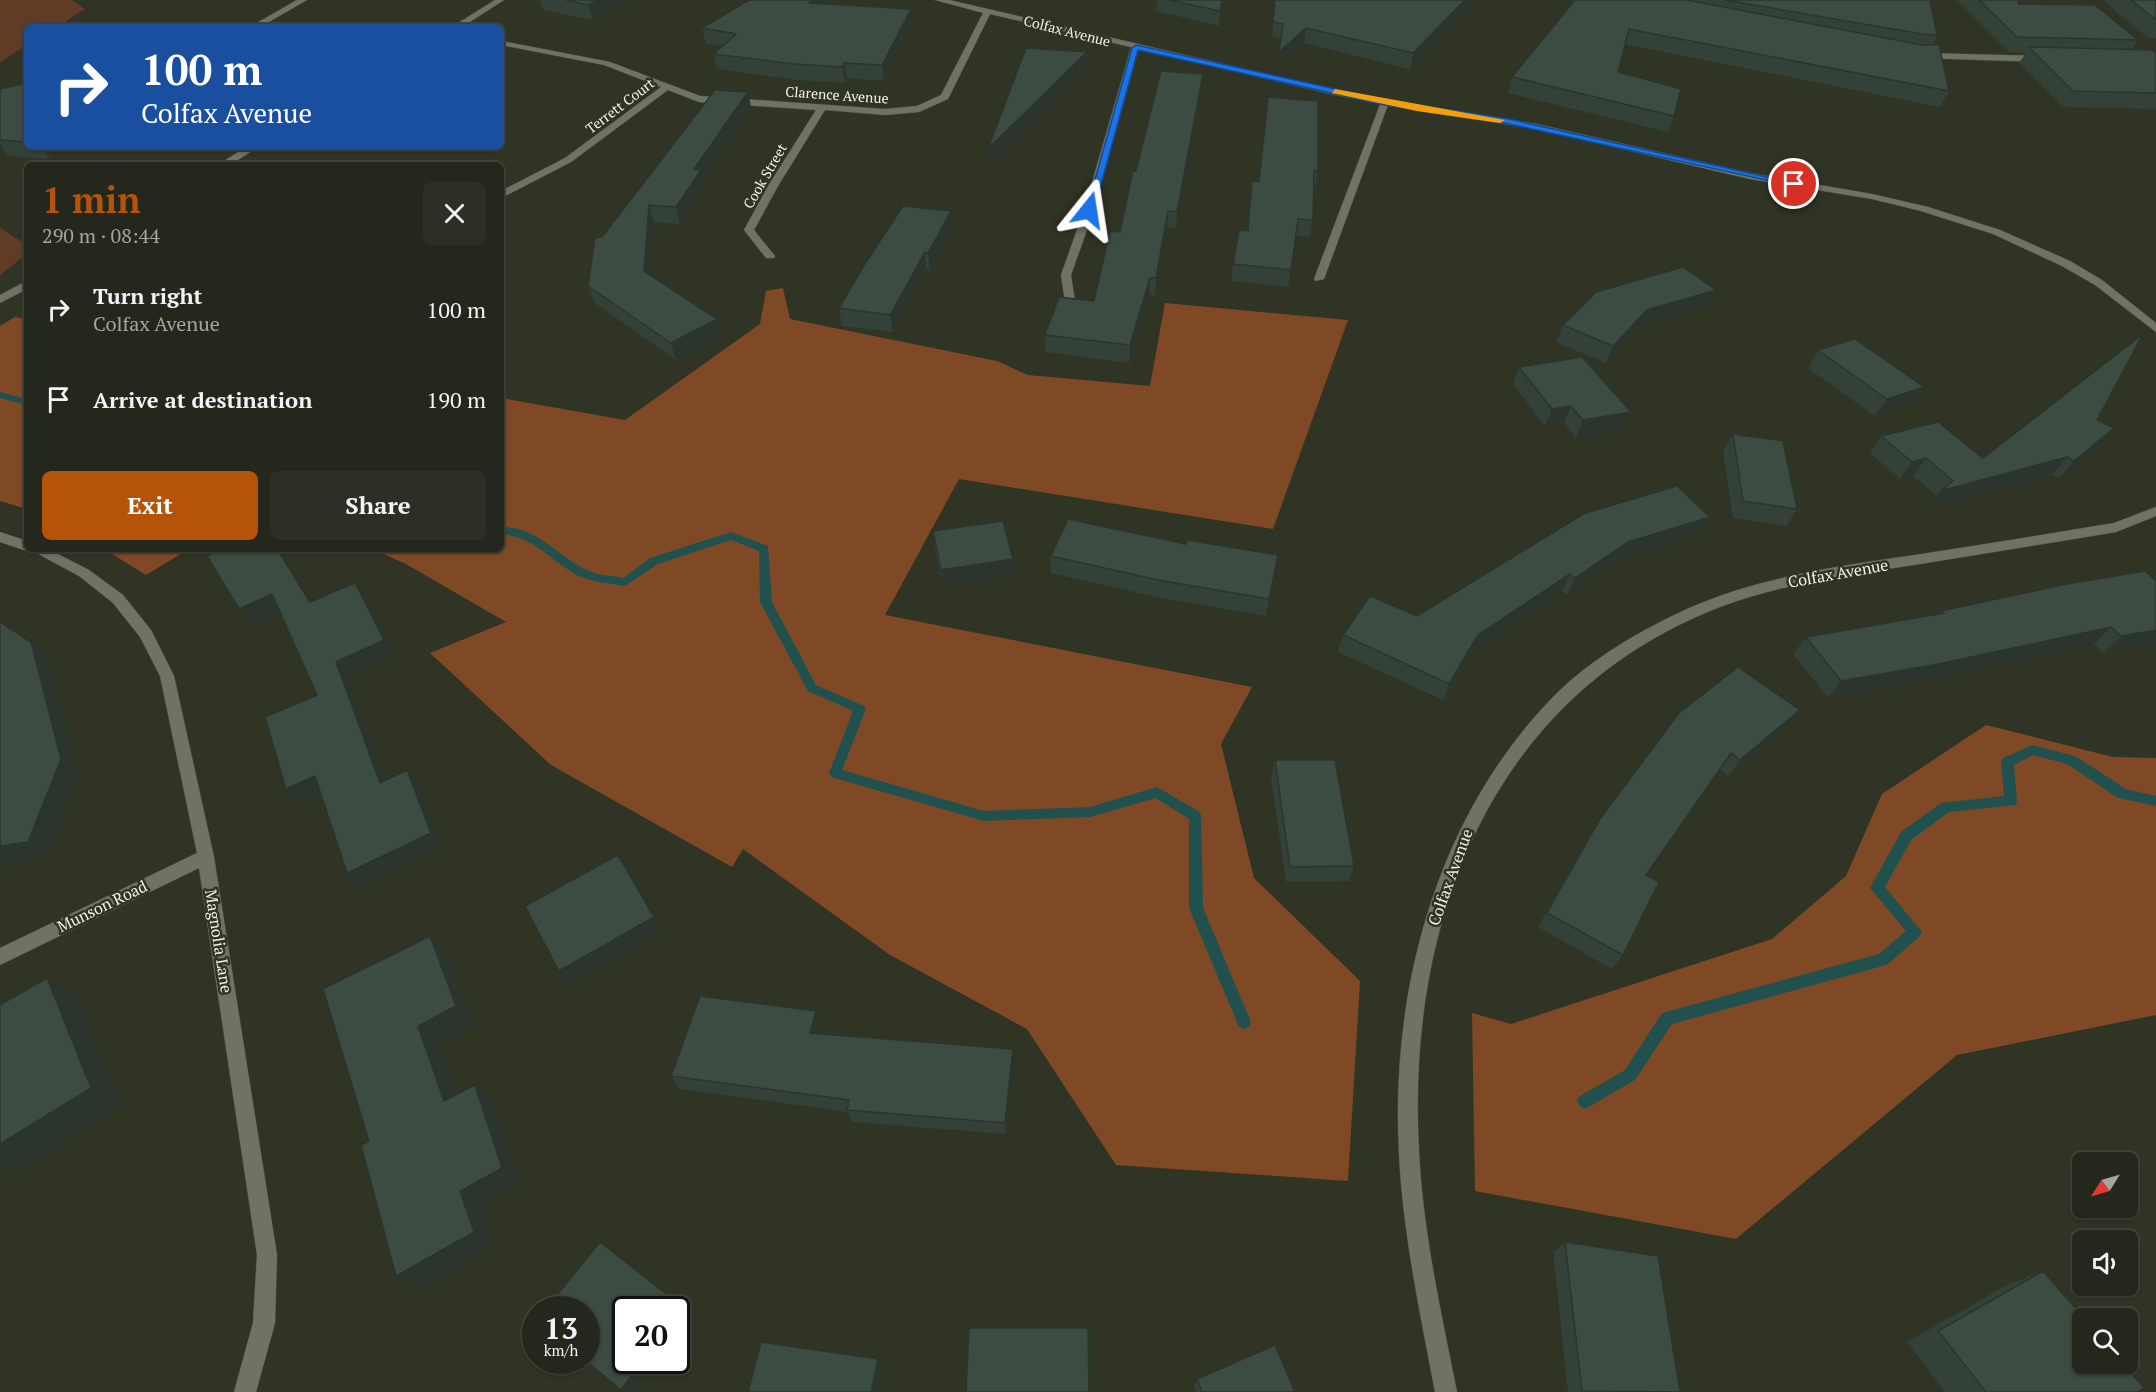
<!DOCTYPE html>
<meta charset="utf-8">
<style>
:root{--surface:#24271c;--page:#2c2f25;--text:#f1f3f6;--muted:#a3a5a3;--line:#41443b;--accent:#b45309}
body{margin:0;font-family:"PT Serif",serif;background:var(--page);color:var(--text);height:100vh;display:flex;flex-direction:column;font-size:22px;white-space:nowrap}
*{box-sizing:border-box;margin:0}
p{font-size:20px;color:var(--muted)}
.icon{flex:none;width:33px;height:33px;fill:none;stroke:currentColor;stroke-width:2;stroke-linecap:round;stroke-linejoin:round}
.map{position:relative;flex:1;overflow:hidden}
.sheet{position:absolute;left:24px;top:162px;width:480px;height:390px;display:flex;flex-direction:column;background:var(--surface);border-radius:9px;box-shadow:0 2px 4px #0004,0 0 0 2px var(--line)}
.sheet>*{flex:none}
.top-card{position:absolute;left:24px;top:24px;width:480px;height:126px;border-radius:9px;box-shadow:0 2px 4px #0004,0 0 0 2px var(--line);background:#1a4fa0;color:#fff;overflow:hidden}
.needle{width:39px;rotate:233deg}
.tools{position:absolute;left:2072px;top:1152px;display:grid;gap:12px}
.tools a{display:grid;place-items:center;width:66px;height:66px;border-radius:9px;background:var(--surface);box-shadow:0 2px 4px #0004,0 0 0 2px var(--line);font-size:30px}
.speed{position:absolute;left:522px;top:1296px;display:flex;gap:12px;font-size:30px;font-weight:700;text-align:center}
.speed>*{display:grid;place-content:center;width:78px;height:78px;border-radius:50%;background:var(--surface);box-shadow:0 2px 4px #0004,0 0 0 2px var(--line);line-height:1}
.speed small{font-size:15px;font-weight:400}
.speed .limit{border:3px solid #111;border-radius:9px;background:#fff;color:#111}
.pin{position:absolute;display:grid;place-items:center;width:51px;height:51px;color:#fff;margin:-26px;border:3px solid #fff;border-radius:50%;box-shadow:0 2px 6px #0007}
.me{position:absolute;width:66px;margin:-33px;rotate:15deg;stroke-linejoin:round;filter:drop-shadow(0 0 4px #0008)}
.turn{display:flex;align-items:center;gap:21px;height:126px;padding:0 18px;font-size:27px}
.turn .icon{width:78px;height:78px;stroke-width:2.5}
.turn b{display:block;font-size:42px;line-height:51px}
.round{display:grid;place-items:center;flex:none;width:63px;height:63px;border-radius:9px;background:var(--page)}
.head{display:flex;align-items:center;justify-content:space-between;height:102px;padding:0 18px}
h1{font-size:36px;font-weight:700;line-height:45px;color:var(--accent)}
.cta{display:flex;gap:12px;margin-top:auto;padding:12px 18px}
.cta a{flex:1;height:69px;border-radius:9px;background:var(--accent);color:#fff;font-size:24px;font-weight:700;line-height:69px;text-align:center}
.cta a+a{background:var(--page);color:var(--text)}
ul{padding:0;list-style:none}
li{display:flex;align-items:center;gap:18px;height:90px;padding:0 18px}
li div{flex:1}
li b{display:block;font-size:22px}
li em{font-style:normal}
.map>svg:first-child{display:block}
.green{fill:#603c26}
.forest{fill:#7f4926}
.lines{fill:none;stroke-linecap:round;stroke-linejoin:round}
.stream{fill:#20514e;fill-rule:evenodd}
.lane-casing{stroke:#4c4f43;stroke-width:1}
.street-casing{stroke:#4c4f43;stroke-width:1}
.lane{fill:#6f7363;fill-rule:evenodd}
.street{fill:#6f7363;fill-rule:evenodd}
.wall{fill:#344139}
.shaded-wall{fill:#2b352e}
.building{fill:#3d4c42;stroke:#2b352e;stroke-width:1.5}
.route{fill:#1a73e8;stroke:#114b97;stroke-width:1.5}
.slow{fill:#f59e0b}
.labels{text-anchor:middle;stroke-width:5;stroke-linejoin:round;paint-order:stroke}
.far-street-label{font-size:14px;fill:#f0f2e9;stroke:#303425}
.street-label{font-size:16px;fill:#f0f2e9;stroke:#303425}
</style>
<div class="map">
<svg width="2156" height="1392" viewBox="0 0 2156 1392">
<rect width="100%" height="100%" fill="#303425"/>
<!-- green -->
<path class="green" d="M0,0h72l13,9 -29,18h-29v18l-27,17z
M0,228l27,17v9l-27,21z"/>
<!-- forest -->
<path class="forest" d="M783,288l7,31 207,42 31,14 122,11 15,-83 183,17 -75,209 -314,-50 -74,136 367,72 -31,57 33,134 106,103 -12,200 -232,-16 -89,-136 -137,-74 -147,-106 -11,18 -181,-102 -121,-112 76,-31 -100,-58 -34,-15h129v-151l124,22 135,-96 6,-33z
M15,317l12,2v190l-27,-8v-175z
M104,549h85l-43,26z
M1986,725l127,32 43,1v257l-199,40 -221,184 -261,-48 -3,-178 39,11 261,-85 74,-63 36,-82z"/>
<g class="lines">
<!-- stream -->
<path class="stream" d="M0,392l27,7v6l-27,-7z
M501,526c42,4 52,27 86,44 11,6 24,5 36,8l27,-20 81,-26 37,14 4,56 44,83 48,21 2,3 -24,61 142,41 106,-4 67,-20 43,25 1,4 2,92 48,114 -2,5 -5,2 -5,-2 -50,-119v-89l-33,-21 -66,19 -106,4 -153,-44 -2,-4 24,-62 -45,-20 -48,-89 -1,-51 -28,-11 -73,24 -33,22c-15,-3 -32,-3 -46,-10 -29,-15 -43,-39 -78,-42z
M2032,745l43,11 51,33 30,7v10l-38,-8 -51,-34 -34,-9 -19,10 3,36 -1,4 -67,7 -38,28 -26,47 37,45 -2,4 -32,28 -5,2 -211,58 -37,56 -45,26 -5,3 -5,-3 -3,-5 3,-5 45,-26 37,-57 217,-59 27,-23 -36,-43 31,-56 40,-29 63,-7 -3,-34 2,-4z"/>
<!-- lane casing -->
<g class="lane-casing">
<path id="lane" d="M1132,45l7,2 -45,163 -23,65 4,27 -5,3 -5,-3 -4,-27 23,-65z
M1385,99l4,3 -65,177 -9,2 -1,-2 67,-177z"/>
</g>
<!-- street casing -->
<g class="street-casing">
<path id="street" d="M297,0h10l-47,27h-10z
M495,0h9l-42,27h-10z
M935,0h14l39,9 343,80 71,14 135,21 213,49 122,21 56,13 72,23 70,31 32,19 54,43v9l-61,-47 -33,-19 -69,-32 -72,-23 -49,-12 -122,-20 -213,-50 -135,-21 -71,-14 -341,-80 -42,85 -29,13 -34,3 -60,-5 -47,76 -24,44 21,26 -1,2h-8l-22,-28 24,-44 48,-76 -117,-8 -31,-12 -97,72 -70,36v-7l64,-33 96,-71 -57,-22 -103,-20v-4l109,21 90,34 185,13 32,-3 24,-11 42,-82z
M1923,53l117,3 4,3 -4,3 -120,-4 -1,-2z
M246,147h12l-28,18h-12z
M27,281v8l-27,14v-8z
M2156,507v9l-40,16c-65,11 -130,21 -196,32 -67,10 -136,19 -200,43 -228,88 -314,313 -301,544 4,81 22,161 38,241h-22c-15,-79 -32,-158 -36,-238 -9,-165 38,-338 154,-457 36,-37 88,-67 134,-88 72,-32 152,-43 228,-54 66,-10 133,-21 199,-32z
M0,532l27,9v8h21l41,21 34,25 28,35 23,46 40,181 63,398 -2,68 -19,69h-22l19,-69 4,-68 -58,-387 -199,97v-17l197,-95 -37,-177 -20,-39 -27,-34 -34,-27 -48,-26 -4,1 -27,-9z"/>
</g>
<!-- lane -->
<use href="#lane" class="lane"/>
<!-- street -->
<use href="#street" class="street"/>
</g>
<!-- wall -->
<path class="wall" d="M540,0h95l-42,20 -50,-10z
M749,0h83l1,4 79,20 -28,57 -37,-3 -2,5 -48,-3 -80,-11 -3,-15 8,-8 -16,-2 -4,-16z
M1157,0h67l-5,26 -63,-15z
M1275,0h200l-65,69 -106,-26 -27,24 4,-28 -9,-2z
M1575,0h355l7,35 -5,10 17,46 -9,16 -315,-63 -7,28 56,44 -6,16 -160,-39 4,-16z
M1957,0h60l2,4 119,36 -6,10 24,3v56l-93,-2 -44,-44 7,-10 -17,-1z
M2103,0h53v38h-8z
M22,84l5,7v56h20l3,12 -42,-3 -8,-12v-55z
M1201,89l-25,139h-9l-12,67h-6l-20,68 -84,-11v-17l49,-34 26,-69 16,-61z
M748,92l3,16 -48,70 3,9 -26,37 -26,-2 -4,53 72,61 -46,24 -81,-57 -7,-17 14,-49z
M1266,113l52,58 -3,17h-1l-1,32 -3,17 -14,-1 -8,51 -57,-6 2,-17 14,-33 12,-49z
M951,211l2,17 -23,42 -4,-1 -33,63 -51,-6 -3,-18z
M1716,290l-9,17 -67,20 -34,36 -50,-21 7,-17z
M1818,350l106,37 -11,17 -38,12 -67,-48z
M1519,367l112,45 -8,18 -47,8 -12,-15 -19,3 -32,-42z
M2097,420l2,25 -40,33 -7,-3 -125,33 9,-13 -23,-19 -13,3 -30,-26 11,-17 102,22z
M1733,434l64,75 -11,17 -53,-8 -10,-67z
M1710,517l-9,17 -81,25 -53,36 -5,-4 -90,61 -29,48 -105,-48 5,-17 74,-19z
M933,531l80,28 1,17 -71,11 -8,-39z
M1186,544l92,11 -12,61 -110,-19 -105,-24v-17z
M2067,584l89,59 -53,10 -9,-9 -170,37 -96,17 -35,-44 13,-17 133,-23 2,-3z
M1800,710l-13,16 -59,50 -8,-6 -74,105 -23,80 -11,14 -74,-42 52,-92 10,-16z
M1275,760l79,106 -5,15 -63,1 -15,-105z
M816,1011l5,13 -2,9 195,29 -8,72 -154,-12 -4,-10 -168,-23 -9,-13z
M1565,1242l115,150h-112l-15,-140z
M2043,1271l95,121h-193l-38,-50 102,-58z
M1197,1379l98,13h-99l-2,-6z"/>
<!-- shaded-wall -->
<path class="shaded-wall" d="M598,0h37l-42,20 -5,-15z
M814,0h18l1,4 -24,-1z
M1222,0h2l-5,26 1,-15z
M1465,0h10l-65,69 3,-16z
M911,9l1,15 -28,57 -2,-16z
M1306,28l-2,15 -27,24 2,-15z
M1087,52v16l-98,98 -1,-17z
M844,63l3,15 -2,5 -3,-16z
M1203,74l-2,15 -25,139 1,-16z
M22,84l5,7v10z
M748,92l3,16 -48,70 3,9 -26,37 -4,-17 18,-38z
M42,147h5l3,12z
M649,205l5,17 -5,66 -5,-17z
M951,211l2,17 -23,42 -2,-17z
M1168,211l-1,17 -12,67 1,-17z
M925,252l1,17 -33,63 -3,-17z
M1150,278l-1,17 -20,68 1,-18z
M1716,290l-9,17 -67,20 -34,36 7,-17 34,-36z
M717,319l5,17 -46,24 -5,-17z
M1924,387l-11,17 -38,12 12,-17z
M1571,406l-7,17 -19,3 7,-17z
M1631,412l-8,18 -47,8 7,-18z
M2114,428l-15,17 -40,33 15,-17z
M2067,457l-15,18 -125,33 13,-17z
M1926,458l-13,18 -13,3 12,-17z
M1710,517l-9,17 -81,25 -53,36 8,-17 53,-36z
M277,549h2l44,70 -13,-17z
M1013,559l1,17 -71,11 -2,-17z
M1570,574l-8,17 -90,61 -29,48 6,-16 29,-49z
M355,583l12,17 29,57 -48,21 45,121 -13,-16 -44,-121z
M272,594l13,17 -32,15 -14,-17z
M2111,627l-17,17 -170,37 -96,17 13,-17z
M2156,630v13l-53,10 18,-17z
M31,642l17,17 31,116 -31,82 -48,8v-19z
M1800,710l-13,16 -59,50 12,-16z
M407,770l12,16 25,62 -83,40 -14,-15z
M315,776l14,17 -28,12 -15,-16z
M654,917l8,14 -92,54 -11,-14z
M430,936l19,22 26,68 -36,19 26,74 -21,-18 -26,-75z
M47,978l31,21 45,107 -105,66 -18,-8v-20z
M816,1011l5,13 -6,22 -5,-13z
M1013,1049l1,13 -8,72 -1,-11z
M475,1085l19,18 27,81 -40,22 13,40 -74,44 -24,-14 64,-85z
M683,1307l10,9 -17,22v-22z
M878,1359l5,7 -5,26h-7z
M643,1360h17l-24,32h-12l-3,-2z"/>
<!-- building -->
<path class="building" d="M565,0h33l-10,5z
M749,0h65l-5,3 102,6 -29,56 -38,-2 -2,4 -48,-3 -80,-10 22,-20 -34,-6z
M1169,0h53l-2,11z
M1275,0h190l-52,53 -107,-25 -27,24 4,-28 -10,-2z
M1575,0h112l235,45h17l10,46 -320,-62 -11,43 63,17 -7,27 -162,-39z
M1725,0h205l7,35 -15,-1z
M1979,0h38l2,4 76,1 43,35 -121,-3z
M2131,0h25v20z
M2029,47l123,3 4,3v40l-83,-2z
M1026,48l61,4 -99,97z
M1161,71l42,3 -26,138 -9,-1 -12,67h-6l-20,67 -85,-10 14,-38 35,4 16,-70 10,1 13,-62 3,1z
M22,84l5,17v41l-27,-2v-51z
M715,90l33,2 -54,77 7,1 -25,37 -27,-2 -5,66 73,48 -46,24 -83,-57 7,-48 7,-1z
M1268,97l50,4v70h-4l-1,49 -15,-1 -7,51 -58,-6 6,-34 9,1 4,-50 7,1z
M903,206l48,5 -23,42 -3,-1 -35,63 -51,-7 26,-44z
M1683,267l33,23 -69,20 -34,36 -50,-21 33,-33z
M2143,334l-46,86 17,8 -40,33 -7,-4 -127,34 13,-10 -27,-23 -14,4 -31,-26 57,-14 45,36z
M1855,339l69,48 -37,12 -69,-49z
M1582,357l49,55 -48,8 -12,-14 -19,3 -33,-42z
M1733,434l50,7 14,68 -54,-8z
M1677,486l33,31 -82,25 -53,36 -5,-4 -92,61 -29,49 -106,-49 27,-39 47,20 166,-102z
M1068,519l118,25 1,-4 91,15 -9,44 -111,-19 -107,-24z
M1003,521l10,38 -72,11 -8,-39z
M221,549h56l33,53 45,-19 29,57 -48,22 44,121 27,-13 24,63 -84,40 -32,-97 -29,13 -21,-72 52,-22 -45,-101 -33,15 -32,-53z
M2145,571l11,10v49l-35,6 -10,-9 -173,37 -97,17 -35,-44 138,-24 -3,-2 126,-27z
M0,622l31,20 30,117 -33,83 -28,4z
M1738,667l62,43 -60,50 -9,-7 -85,122 13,7 -36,73 -76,-42 53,-94 79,-106z
M1275,760h60l19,106 -64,1z
M618,855l36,62 -95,54 -34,-65z
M430,936l26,70 -38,20 26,75 31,-16 27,83 -42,23 14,41 -78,44 -35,-131 8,-4 -46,-152z
M47,978l44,110 -91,56v-139z
M700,996l116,15 -6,22 203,16 -8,74 -158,-13 2,-10 -178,-24z
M600,1242l83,65 -7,9v-6h-50v50h17l-22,30 -36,-30h1v-50h-41z
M1565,1242l93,14 22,136 -98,-1z
M2043,1271l41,47h-2v46h41l21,24 -6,4h-152l-48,-61z
M969,1328h119l1,64h-123z
M761,1342l117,17 -7,33h-123z
M1275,1345l20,47h-93l-5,-13z"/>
<!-- route -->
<path class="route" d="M1136,45l249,55 124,19 289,65 -4,2 -285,-62 -124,-19 -247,-55 -44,160 -8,2 46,-164z"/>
<!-- slow -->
<path class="slow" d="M1335,89l170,31 -5,3 -83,-12 -85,-18z"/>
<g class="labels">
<!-- far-street labels -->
<g class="far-street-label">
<text transform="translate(1067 31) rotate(14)" y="5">Colfax Avenue</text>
<text transform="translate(837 95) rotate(4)" y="5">Clarence Avenue</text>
<text transform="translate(620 106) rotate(-37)" y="5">Terrett Court</text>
<text transform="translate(765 176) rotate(-60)" y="5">Cook Street</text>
</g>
<!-- street labels -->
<g class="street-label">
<text transform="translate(1838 573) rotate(-10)" y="6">Colfax Avenue</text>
<text transform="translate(1450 877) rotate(-70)" y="6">Colfax Avenue</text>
<text transform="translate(102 906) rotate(-26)" y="6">Munson Road</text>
<text transform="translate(219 941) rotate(81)" y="6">Magnolia Lane</text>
</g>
</g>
</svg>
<div class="tools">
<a><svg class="needle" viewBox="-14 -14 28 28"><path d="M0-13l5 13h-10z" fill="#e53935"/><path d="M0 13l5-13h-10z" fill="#a3a5a3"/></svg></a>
<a><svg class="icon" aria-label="sound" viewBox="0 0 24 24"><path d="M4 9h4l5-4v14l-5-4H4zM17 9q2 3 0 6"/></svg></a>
<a><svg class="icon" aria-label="search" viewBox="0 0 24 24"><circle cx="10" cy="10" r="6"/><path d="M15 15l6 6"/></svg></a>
</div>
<div class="speed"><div>13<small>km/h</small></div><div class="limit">20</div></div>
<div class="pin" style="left:1794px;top:184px;background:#d93025"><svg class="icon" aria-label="arrive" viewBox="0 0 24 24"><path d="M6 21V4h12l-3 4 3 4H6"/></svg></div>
<svg class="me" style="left:1089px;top:210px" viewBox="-20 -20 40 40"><path d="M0-17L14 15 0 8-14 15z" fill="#1a73e8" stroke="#fff" stroke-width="4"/></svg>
<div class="top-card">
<div class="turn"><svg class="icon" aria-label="right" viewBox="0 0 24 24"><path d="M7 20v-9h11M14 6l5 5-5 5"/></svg><div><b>100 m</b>Colfax Avenue</div></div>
</div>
<section class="sheet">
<div class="head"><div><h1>1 min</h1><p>290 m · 08:44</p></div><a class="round"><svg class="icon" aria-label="close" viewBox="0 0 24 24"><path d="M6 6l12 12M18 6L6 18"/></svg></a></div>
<ul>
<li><svg class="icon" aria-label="right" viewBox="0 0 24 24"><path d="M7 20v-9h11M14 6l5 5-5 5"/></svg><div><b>Turn right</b><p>Colfax Avenue</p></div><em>100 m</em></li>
<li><svg class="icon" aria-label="arrive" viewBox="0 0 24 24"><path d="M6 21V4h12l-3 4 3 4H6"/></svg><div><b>Arrive at destination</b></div><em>190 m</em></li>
</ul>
<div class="cta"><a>Exit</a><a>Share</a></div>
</section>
</div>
